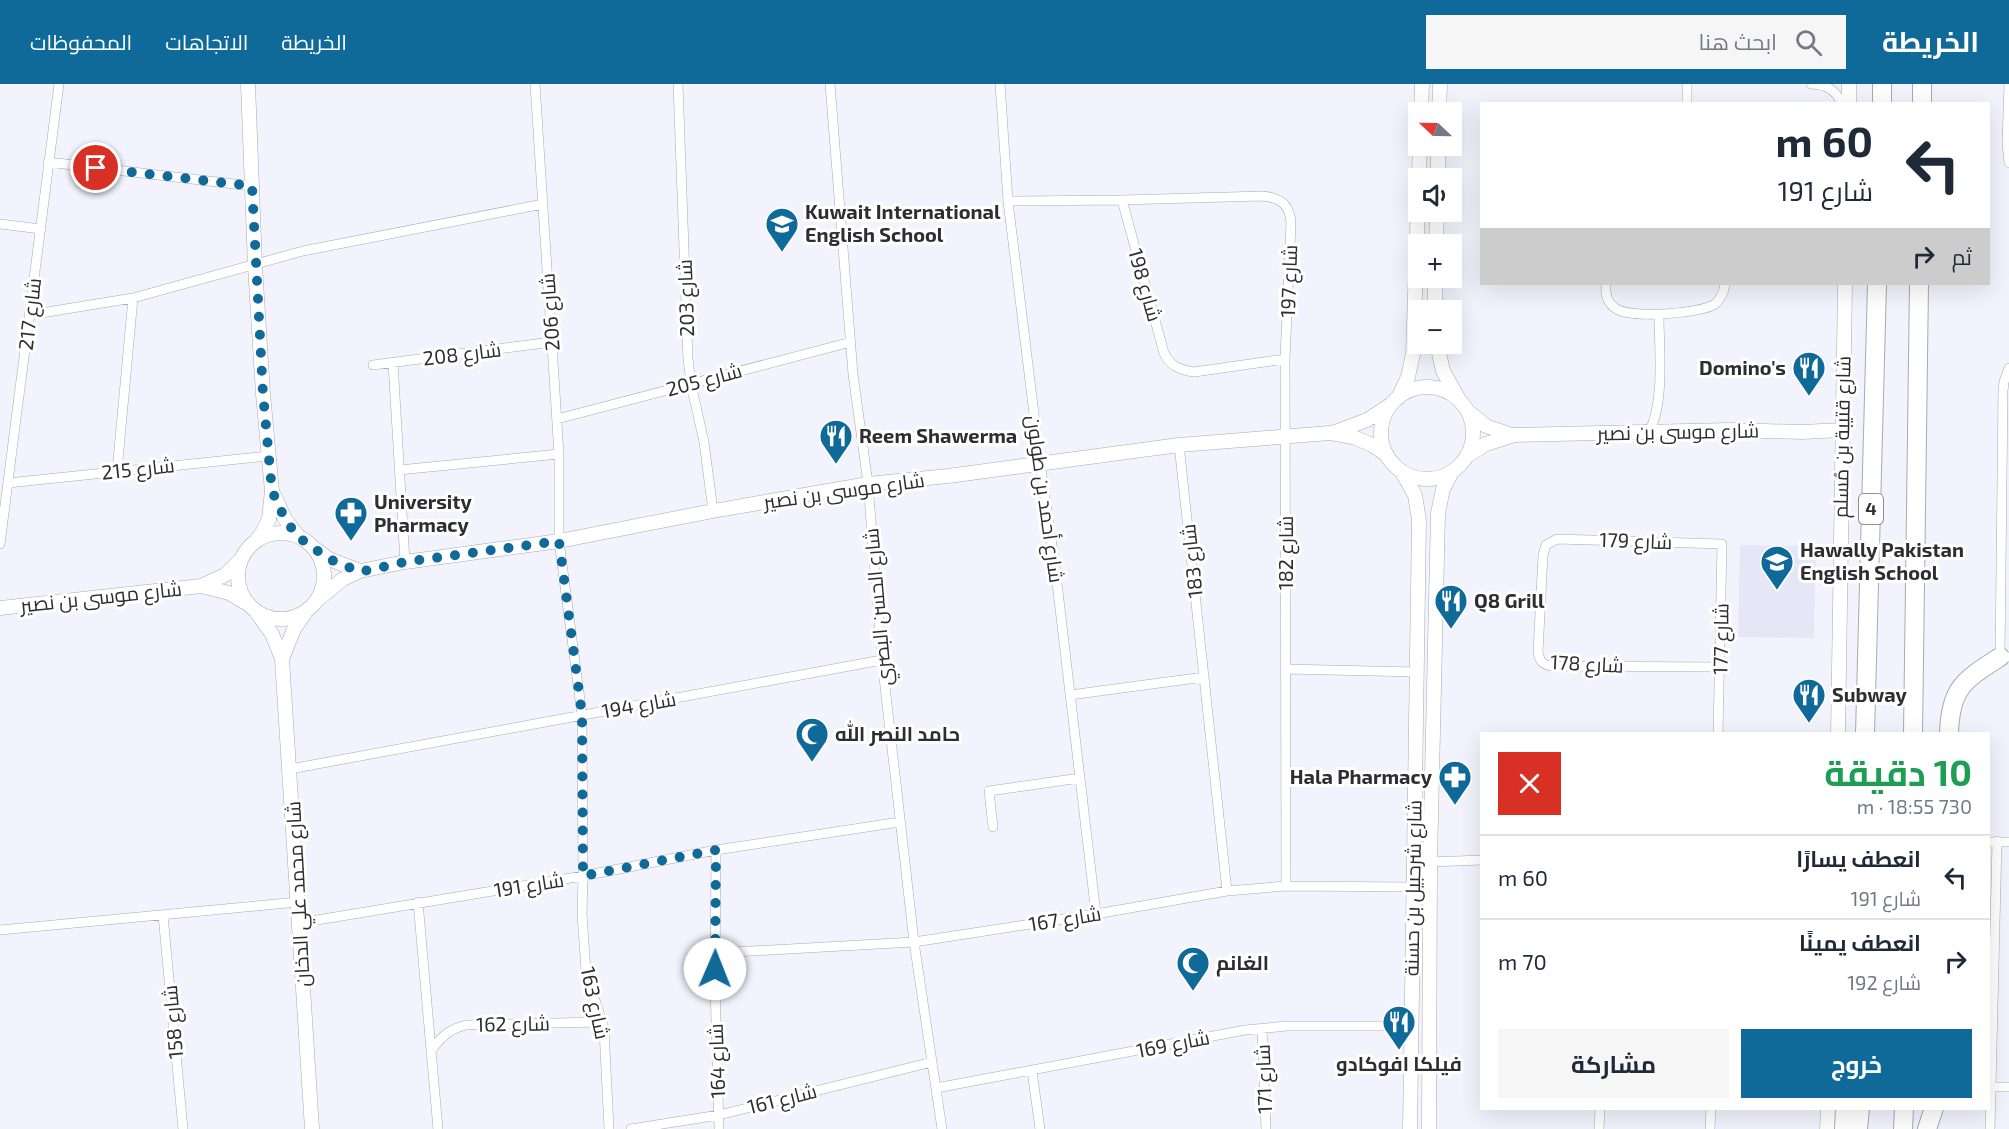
<!DOCTYPE html>
<html lang="ar">
<meta charset="utf-8">
<style>
:root{--surface:#fff;--page:#f6f6f7;--text:#1f2937;--muted:#747a83;--line:#e0e1e3;--accent:#0f6a9a}
body{margin:0;font-family:"Exo 2",Cairo,sans-serif;background:var(--page);color:var(--text);direction:rtl;height:100vh;display:flex;flex-direction:column;font-size:22px;white-space:nowrap}
*{box-sizing:border-box;margin:0}
p{font-size:20px;color:var(--muted)}
.icon{flex:none;width:33px;height:33px;fill:none;stroke:currentColor;stroke-width:2;stroke-linecap:round;stroke-linejoin:round}
.map{position:relative;flex:1;overflow:hidden;direction:ltr}
.side{position:absolute;left:1480px;top:648px;width:510px;height:378px;display:flex;flex-direction:column;background:var(--surface);border-radius:0px;box-shadow:0 6px 24px #0002;direction:rtl}
.side>*{flex:none}
.hud{position:absolute;left:1480px;top:18px;width:510px;height:183px;border-radius:0px;box-shadow:0 6px 24px #0002;direction:rtl;background:#fff;color:var(--text);overflow:hidden}
.needle{width:39px;rotate:292deg}
.tools{position:absolute;left:1408px;top:18px;display:grid;gap:12px}
.tools a{display:grid;place-items:center;width:54px;height:54px;border-radius:0px;background:var(--surface);box-shadow:0 6px 24px #0002;font-size:30px}
.pin{position:absolute;display:grid;place-items:center;width:51px;height:51px;color:#fff;margin:-26px;border:3px solid #fff;border-radius:50%;box-shadow:0 2px 6px #0007}
.me{position:absolute;width:66px;margin:-33px;rotate:1deg;stroke-linejoin:round;filter:drop-shadow(0 0 4px #0008)}
.turn{display:flex;align-items:center;gap:21px;height:126px;padding:0 18px;font-size:27px}
.turn .icon{width:78px;height:78px;stroke-width:2.5}
.turn b{display:block;font-size:42px;line-height:51px}
.then{display:flex;align-items:center;height:57px;padding:0 18px;background:#0003;gap:12px;font-size:22px}
.round{display:grid;place-items:center;flex:none;width:63px;height:63px;border-radius:0px;background:var(--page)}
.head{display:flex;align-items:center;justify-content:space-between;height:102px;padding:0 18px}
h1{font-size:36px;font-weight:700;line-height:45px;color:#1e9e55}
.action{display:flex;gap:12px;margin-top:auto;padding:12px 18px}
.action a{flex:1;height:69px;border-radius:0px;background:var(--accent);color:#fff;font-size:24px;font-weight:700;line-height:69px;text-align:center}
.action a+a{background:var(--page);color:var(--text)}
ul{padding:0;list-style:none}
li{display:flex;align-items:center;gap:18px;height:84px;padding:0 18px;border-top:2px solid var(--line)}
li div{flex:1}
li b{display:block;font-size:22px}
li em{font-style:normal}
header{display:flex;align-items:center;gap:36px;box-sizing:border-box;height:84px;padding:0 30px;background:var(--accent);color:#fff}
header strong{font-size:28px}
nav{display:flex;gap:33px;margin-inline-start:auto;font-size:21px}
.search{width:420px;height:54px;background:var(--page);display:flex;align-items:center;gap:15px;box-sizing:border-box;padding:0 21px;border-radius:0px;color:var(--muted);font-size:22px}
.map>svg:first-child{display:block}
.built{fill:#e5e7f7}
.lines{fill:none;stroke-linecap:round;stroke-linejoin:round}
.street-casing{stroke:#a9aab1;stroke-width:10}
.secondary-casing{stroke:#a9aab1;stroke-width:15}
.highway-casing{stroke:#a9aab1;stroke-width:20}
.street{stroke:#fff;stroke-width:9}
.secondary{stroke:#fff;stroke-width:14}
.highway{stroke:#fff;stroke-width:18}
.route{stroke:#0f6a9a;stroke-width:10;stroke-dasharray:0 18}
.labels{text-anchor:middle;stroke-width:6;stroke-linejoin:round;paint-order:stroke}
.shield{fill:#fff;stroke:#6d6d6f;stroke-width:1.5}
.shield-label{font-size:18px;font-weight:bold;fill:#2e2e31}
.poi-label{font-size:20px;font-weight:bold;fill:#2e2e31;stroke:#fff;text-anchor:start}
.street-label{font-size:20px;fill:#2e2e31;stroke:#fff}
</style>
<header>
<strong>الخريطة</strong>
<div class="search"><svg class="icon" aria-label="search" viewBox="0 0 24 24"><circle cx="10" cy="10" r="6"/><path d="M15 15l6 6"/></svg>ابحث هنا</div>
<nav><a>الخريطة</a><a>الاتجاهات</a><a>المحفوظات</a></nav>
</header>
<div class="map">
<svg width="2009" height="1045" viewBox="0 0 2009 1045">
<rect width="100%" height="100%" fill="#f2f3fc"/>
<!-- built -->
<path class="built" d="M1740,461l76,1 -2,92 -76,-1z"/>
<g class="lines">
<!-- street casing -->
<g class="street-casing">
<path id="street" d="M535,0l24,370v87l23,174 1,161 -1,38 4,57 18,58 5,100
M678,0l10,275 3,25 13,58 9,69
M830,0l23,290 15,110 14,176 32,282 28,187
M1000,0l8,117 32,262 15,103 41,348
M1811,0c16,1 24,5 31,20
M2009,0l-2,59 2,20
M1687,20v-20
M48,78l203,24
M1122,116l42,153c6,13 16,17 30,19l91,-13
M1008,117l114,-1 141,-4c18,2 27,9 28,27l-6,136 1,527
M0,140l41,5
M1606,200c-1,9 0,18 9,24 14,11 85,6 100,-4 6,-5 9,-13 10,-20
M29,231l104,-17 170,-47 240,-47
M393,279l12,199
M373,281l179,-23
M2009,284l-5,14 -1,9 -3,266h9
M557,335l294,-77
M1649,348c16,-30 10,-83 10,-117
M1179,361l48,446
M399,386l160,-16
M117,387l16,-173
M8,399l260,-27
M0,460l59,-460
M1285,585l131,3
M1070,611l134,-18
M1718,650l4,-190 -165,-5 -11,6 -3,10 -5,97c2,10 4,12 13,14l169,1
M290,685l592,-109
M993,743l-4,-36 91,-13
M1989,758h20
M716,766l-1,135 4,144
M1430,778l52,-2
M418,818l20,227
M163,831l20,214
M299,839l284,-47 133,-26 184,-28
M0,846l298,-28
M715,869l199,-11 182,-28 131,-23 59,-5 127,1
M1262,945l4,100
M433,964c10,-13 17,-19 33,-23l136,-3
M1032,987l8,58
M1992,1003h17
M936,1004l309,-58 42,-4h125
M631,1045l88,-14 213,-53
M1599,1045l1,-21
M1710,1045l1,-21
M1990,1045l7,-288"/>
</g>
<!-- secondary casing -->
<g class="secondary-casing">
<path id="secondary" d="M248,0l7,182 8,128 9,97 -3,28 -7,14 -7,9
M1849,20v-20
M1421,28l1,-28
M1439,28l1,-28
M1438,94v-32
M1436,160l1,-32
M1435,226v-32
M1437,260l6,27 15,27
M1381 349a46 46 0 1 1 92 0a46 46 0 1 1-92 0Z
M1398,314l10,-21 5,-23 7,-208
M1469,328l17,14 26,9
M1335,348l32,-12 23,-15
M1467,372l19,-12 28,-9 216,-5 72,2 40,-2
M1402,388l13,23 4,25 -9,609
M274,411l11,24 14,18
M238 492a43 43 0 1 1 86 0a43 43 0 1 1-86 0Z
M317,466l12,9 31,12
M201,502l28,7 17,10
M316,517l27,-22 17,-8 45,-9 154,-21 154,-30 155,-27 80,-8 231,-31 151,-12 26,5 16,7 15,10
M0,524l201,-22 24,-11 15,-15
M257,529l15,21 10,25 30,470
M282,575l12,-30 11,-16
M1838,650l7,-450
M1429,1045l1,-267 8,-349 5,-24 9,-17
M1827,1045l1,-21"/>
</g>
<!-- highway casing -->
<g class="highway-casing">
<path id="highway" d="M1882,20v-20
M1922,20v-20
M1865,650l12,-450
M1913,650l6,-450
M1949,650c1,-46 15,-54 51,-77
M1844,1045l1,-21
M1858,1045l2,-21
M1903,1045l1,-21
M1927,1045l7,-21"/>
</g>
<!-- street -->
<use href="#street" class="street"/>
<!-- secondary -->
<use href="#secondary" class="secondary"/>
<!-- highway -->
<use href="#highway" class="highway"/>
</g>
<g class="lines">
<!-- route -->
<path class="route" d="M96,84l156,18 11,208 9,97 13,28 13,18 31,22 31,13 45,-10 154,-21 23,174 1,161 133,-26 -1,119"/>
</g>
<!-- icons -->
<defs>
<g id="school-pin" transform="scale(1.725)"><path d="M0 17L-7.5 6A9.5 9.5 0 1 1 7.5 6Z" fill="#0f6a9a" stroke="#fff"/><path d="M0-5L7-2L0 1L-7-2ZM-4 1L0 2.5L4 1V4Q0 6-4 4Z" fill="#fff"/></g>
<g id="restaurant-pin" transform="scale(1.725)"><path d="M0 17L-7.5 6A9.5 9.5 0 1 1 7.5 6Z" fill="#0f6a9a" stroke="#fff"/><path d="M-5-6h1v4h1v-4h1v4h1v-4h1v5L-1.5 .5V6h-2V.5L-5-1ZM5-6V6H3V1.5H1.5Q1.5-4 5-6Z" fill="#fff"/></g>
<g id="pharmacy-pin" transform="scale(1.725)"><path d="M0 17L-7.5 6A9.5 9.5 0 1 1 7.5 6Z" fill="#0f6a9a" stroke="#fff"/><path d="M-2-6h4v4h4v4h-4v4h-4v-4h-4v-4h4Z" fill="#fff"/></g>
<g id="mosque-pin" transform="scale(1.725)"><path d="M0 17L-7.5 6A9.5 9.5 0 1 1 7.5 6Z" fill="#0f6a9a" stroke="#fff"/><path d="M3.5-4.9A6 6 0 1 0 3.5 4.9A5 5 0 1 1 3.5-4.9Z" fill="#fff"/></g>
</defs>
<g fill-rule="evenodd">
<use href="#school-pin" x="782" y="140"/>
<use href="#restaurant-pin" x="1809" y="284"/>
<use href="#restaurant-pin" x="836" y="352"/>
<use href="#pharmacy-pin" x="351" y="429"/>
<use href="#school-pin" x="1777" y="478"/>
<use href="#restaurant-pin" x="1451" y="517"/>
<use href="#restaurant-pin" x="1809" y="611"/>
<use href="#mosque-pin" x="812" y="650"/>
<use href="#pharmacy-pin" x="1455" y="693"/>
<use href="#mosque-pin" x="1193" y="879"/>
<use href="#restaurant-pin" x="1399" y="938"/>
</g>
<g class="labels">
<!-- shield labels -->
<rect class="shield" x="1859" y="410" width="24" height="30" rx="4.5"/>
<g class="shield-label">
<text x="1871" y="431">4</text>
</g>
<!-- poi labels -->
<g class="poi-label">
<text x="805" y="135">Kuwait International<tspan x="805" dy="23">English School</tspan></text>
<text x="1786" y="291" text-anchor="end">Domino's</text>
<text x="859" y="359">Reem Shawerma</text>
<text x="374" y="425">University<tspan x="374" dy="23">Pharmacy</tspan></text>
<text x="1800" y="473">Hawally Pakistan<tspan x="1800" dy="23">English School</tspan></text>
<text x="1474" y="524">Q8 Grill</text>
<text x="1832" y="618">Subway</text>
<text x="835" y="657">حامد النصر الله</text>
<text x="1432" y="700" text-anchor="end">Hala Pharmacy</text>
<text x="1216" y="886">الغانم</text>
<text x="1399" y="987" text-anchor="middle">فيلكا افوكادو</text>
</g>
<!-- street labels -->
<g class="street-label">
<text transform="translate(1289 197) rotate(-88)" y="7">شارع 197</text>
<text transform="translate(1145 201) rotate(74)" y="7">شارع 198</text>
<text transform="translate(686 214) rotate(-92)" y="7">شارع 203</text>
<text transform="translate(550 228) rotate(-94)" y="7">شارع 206</text>
<text transform="translate(30 230) rotate(-83)" y="7">شارع 217</text>
<text transform="translate(462 270) rotate(-7)" y="7">شارع 208</text>
<text transform="translate(704 296) rotate(-15)" y="7">شارع 205</text>
<text transform="translate(1678 348) rotate(-1)" y="7">شارع موسى بن نصير</text>
<text transform="translate(1842 353) rotate(-89)" y="7">شارع قتيبة بن مُسلم</text>
<text transform="translate(138 385) rotate(-6)" y="7">شارع 215</text>
<text transform="translate(844 407) rotate(-8)" y="7">شارع موسى بن نصير</text>
<text transform="translate(1045 415) rotate(82)" y="7">شارع أحمد بن طولون</text>
<text transform="translate(1636 457) rotate(2)" y="7">شارع 179</text>
<text transform="translate(1286 469) rotate(-90)" y="7">شارع 182</text>
<text transform="translate(1192 477) rotate(-96)" y="7">شارع 183</text>
<text transform="translate(101 513) rotate(-6)" y="7">شارع موسى بن نصير</text>
<text transform="translate(878 523) rotate(-95)" y="7">شارع الحسن البصري</text>
<text transform="translate(1721 555) rotate(-89)" y="7">شارع 177</text>
<text transform="translate(1587 580) rotate(3)" y="7">شارع 178</text>
<text transform="translate(639 621) rotate(-10)" y="7">شارع 194</text>
<text transform="translate(529 801) rotate(-9)" y="7">شارع 191</text>
<text transform="translate(1413 804) rotate(-89)" y="7">شارع شرحبيل بن حسنة</text>
<text transform="translate(298 810) rotate(-93)" y="7">شارع محمد علي الدخان</text>
<text transform="translate(1065 835) rotate(-9)" y="7">شارع 167</text>
<text transform="translate(595 919) rotate(78)" y="7">شارع 163</text>
<text transform="translate(173 938) rotate(-95)" y="7">شارع 158</text>
<text transform="translate(513 940) rotate(-1)" y="7">شارع 162</text>
<text transform="translate(1173 960) rotate(-11)" y="7">شارع 169</text>
<text transform="translate(717 977) rotate(-92)" y="7">شارع 164</text>
<text transform="translate(1264 995) rotate(-92)" y="7">شارع 171</text>
<text transform="translate(782 1015) rotate(-14)" y="7">شارع 161</text>
</g>
</g>
</svg>
<div class="tools">
<a><svg class="needle" viewBox="-14 -14 28 28"><path d="M0-13l5 13h-10z" fill="#e53935"/><path d="M0 13l5-13h-10z" fill="#747a83"/></svg></a>
<a><svg class="icon" aria-label="sound" viewBox="0 0 24 24"><path d="M4 9h4l5-4v14l-5-4H4zM17 9q2 3 0 6"/></svg></a>
<a>+</a>
<a>−</a>
</div>
<div class="pin" style="left:96px;top:84px;background:#d93025"><svg class="icon" aria-label="arrive" viewBox="0 0 24 24"><path d="M6 21V4h12l-3 4 3 4H6"/></svg></div>
<svg class="me" style="left:715px;top:885px" viewBox="-20 -20 40 40"><circle r="19" fill="#fff"/><path d="M0-13L10 11 0 6-10 11z" fill="#0f6a9a"/></svg>
<div class="hud">
<div class="turn"><svg class="icon" aria-label="left" viewBox="0 0 24 24"><path d="M17 20v-9H6M10 6l-5 5 5 5"/></svg><div><b>60 m</b>شارع 191</div></div>
<div class="then">ثم<svg class="icon" aria-label="right" viewBox="0 0 24 24"><path d="M7 20v-9h11M14 6l5 5-5 5"/></svg></div>
</div>
<section class="side">
<div class="head"><div><h1>10 دقيقة</h1><p>730 m · 18:55</p></div><a class="round" style="background:#d93025;color:#fff"><svg class="icon" aria-label="close" viewBox="0 0 24 24"><path d="M6 6l12 12M18 6L6 18"/></svg></a></div>
<ul>
<li><svg class="icon" aria-label="left" viewBox="0 0 24 24"><path d="M17 20v-9H6M10 6l-5 5 5 5"/></svg><div><b>انعطف يسارًا</b><p>شارع 191</p></div><em>60 m</em></li>
<li><svg class="icon" aria-label="right" viewBox="0 0 24 24"><path d="M7 20v-9h11M14 6l5 5-5 5"/></svg><div><b>انعطف يمينًا</b><p>شارع 192</p></div><em>70 m</em></li>
</ul>
<div class="action"><a>خروج</a><a>مشاركة</a></div>
</section>
</div>
